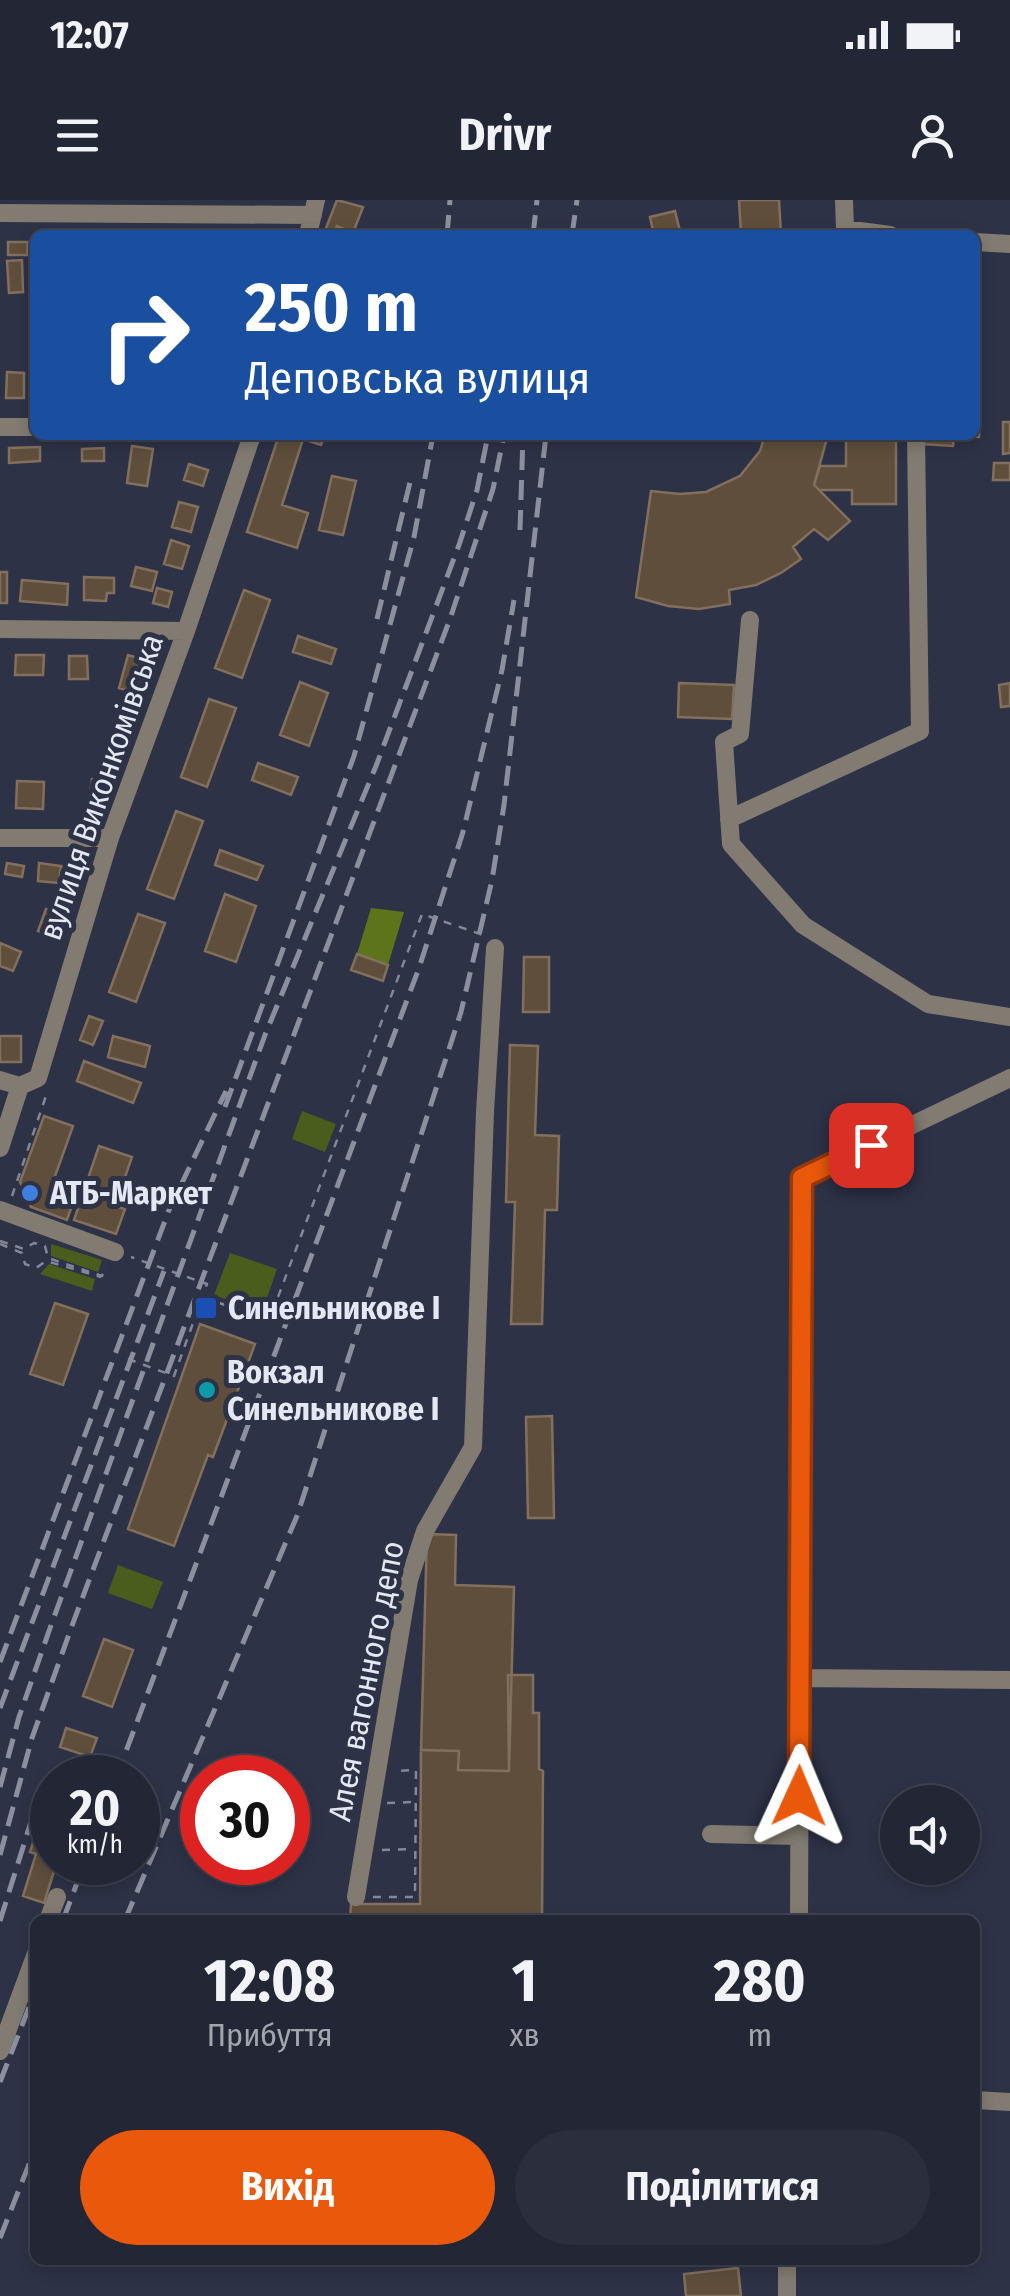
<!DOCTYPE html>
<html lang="uk">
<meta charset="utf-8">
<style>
:root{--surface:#222635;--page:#2a2e3d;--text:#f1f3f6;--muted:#a2a5ad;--line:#3f4350;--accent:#ea580c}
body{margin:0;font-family:"Fira Sans Condensed",sans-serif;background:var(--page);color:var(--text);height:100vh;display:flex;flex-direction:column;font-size:38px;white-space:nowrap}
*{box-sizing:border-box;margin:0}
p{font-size:32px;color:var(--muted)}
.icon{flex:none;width:55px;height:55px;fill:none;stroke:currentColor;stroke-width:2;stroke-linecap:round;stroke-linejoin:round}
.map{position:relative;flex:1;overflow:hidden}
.side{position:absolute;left:30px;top:1715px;width:950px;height:350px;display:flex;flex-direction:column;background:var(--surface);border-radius:15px;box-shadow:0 5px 15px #0003,0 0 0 2px var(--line)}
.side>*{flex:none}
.top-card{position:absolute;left:30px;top:30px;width:950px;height:210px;border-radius:15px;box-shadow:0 5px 15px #0003,0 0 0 2px var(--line);background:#1a4fa0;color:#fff;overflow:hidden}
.tools{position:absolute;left:880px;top:1585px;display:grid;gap:20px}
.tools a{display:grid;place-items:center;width:100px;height:100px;border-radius:50%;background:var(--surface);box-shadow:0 5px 15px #0003,0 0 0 2px var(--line);font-size:50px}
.speed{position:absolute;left:30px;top:1555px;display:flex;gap:20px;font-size:50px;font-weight:700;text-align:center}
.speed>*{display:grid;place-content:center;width:130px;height:130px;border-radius:50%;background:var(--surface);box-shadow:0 5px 15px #0003,0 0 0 2px var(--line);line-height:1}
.speed small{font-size:25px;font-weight:400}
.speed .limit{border:15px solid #d22;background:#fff;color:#111}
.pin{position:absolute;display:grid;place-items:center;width:85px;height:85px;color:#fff;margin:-42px;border-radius:20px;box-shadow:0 5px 15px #0006}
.me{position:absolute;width:110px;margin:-55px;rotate:1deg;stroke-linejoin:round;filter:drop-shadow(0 0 8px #0008)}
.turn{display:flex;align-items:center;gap:35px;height:210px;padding:0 50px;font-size:45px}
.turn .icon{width:130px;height:130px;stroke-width:2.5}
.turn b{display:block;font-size:70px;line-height:85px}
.eta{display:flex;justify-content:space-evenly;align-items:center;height:170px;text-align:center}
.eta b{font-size:60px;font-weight:700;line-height:70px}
.button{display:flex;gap:20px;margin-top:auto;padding:20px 50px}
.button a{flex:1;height:115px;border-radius:60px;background:var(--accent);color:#fff;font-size:40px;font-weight:700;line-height:115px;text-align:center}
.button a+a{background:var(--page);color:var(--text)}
.status{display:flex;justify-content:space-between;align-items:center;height:70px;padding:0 50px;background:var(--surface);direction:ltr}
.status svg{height:28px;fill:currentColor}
header{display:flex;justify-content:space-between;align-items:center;height:130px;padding:0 50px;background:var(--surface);font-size:45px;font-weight:700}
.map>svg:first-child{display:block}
.green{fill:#4b5d1d}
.forest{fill:#5d741b}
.building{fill:#5f4e3c;stroke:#826f5c;stroke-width:2.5}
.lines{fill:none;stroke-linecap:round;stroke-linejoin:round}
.path{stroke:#848799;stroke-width:2.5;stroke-dasharray:8 8;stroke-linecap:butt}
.minor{stroke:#817b71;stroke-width:18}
.rail{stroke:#8b8f9f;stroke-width:5;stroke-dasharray:20 10;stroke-linecap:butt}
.route-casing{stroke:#983908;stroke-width:25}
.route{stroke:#ea580c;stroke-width:18}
.shop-dot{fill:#3f7fe0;stroke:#2e3247;stroke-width:4}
.transit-dot{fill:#1a4fb4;stroke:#2e3247;stroke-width:4}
.culture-dot{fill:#0f9aa8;stroke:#2e3247;stroke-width:4}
.labels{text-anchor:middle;stroke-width:10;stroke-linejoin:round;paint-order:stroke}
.street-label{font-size:32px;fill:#e4e7f4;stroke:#2e3247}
.poi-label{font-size:32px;font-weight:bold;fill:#e4e7f4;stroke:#2e3247;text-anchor:start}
</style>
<div class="status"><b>12:07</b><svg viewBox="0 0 49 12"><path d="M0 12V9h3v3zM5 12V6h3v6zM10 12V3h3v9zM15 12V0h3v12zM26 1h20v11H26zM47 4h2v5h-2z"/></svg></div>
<header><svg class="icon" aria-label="menu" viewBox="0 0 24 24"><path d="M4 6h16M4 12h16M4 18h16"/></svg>Drivr<svg class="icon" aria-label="person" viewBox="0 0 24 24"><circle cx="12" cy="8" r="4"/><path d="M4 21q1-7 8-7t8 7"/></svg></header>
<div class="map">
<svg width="1010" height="2096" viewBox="0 0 1010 2096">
<rect width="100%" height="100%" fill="#2e3247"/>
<!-- green -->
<path class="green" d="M302,911l34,13 -11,28 -33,-13z
M51,1044l51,16 -4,12 -47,-16z
M230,1053l47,16 -15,43 -48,-17z
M49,1064l46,15 -3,12 -52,-17z
M118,1365l45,17 -11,27 -44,-16z"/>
<!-- forest -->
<path class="forest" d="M371,708l33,4 -16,53 -31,-11z"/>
<!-- building -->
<path class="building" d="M337,0l26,7 -10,26 -16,-7 -3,9 -10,-2z
M739,0h40l2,35h-40z
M675,11l6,24h-27l-4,-18z
M8,42h20l-1,13h-19z
M22,60l1,32 -14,1 -2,-32z
M7,172l17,1v25h-18z
M975,218h5l-1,19 -25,-1 -1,10 -32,-2v-9h54z
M1003,222h7v31l-7,1z
M279,235h46l-4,10 -18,-6 -21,66 26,8 -11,35 -50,-16z
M765,235h63l-14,50 36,36 -22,19 -14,-11 -21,18 8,12 -20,14 -25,12 -27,5 1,14 -31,5 -31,-3 -32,-9 15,-106 29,3 26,-2 34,-16 20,-25z
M846,235h50v69h-44v-14h-33l-5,-5 6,-19h26z
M132,246l21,3 -6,37 -20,-3z
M40,247v14l-31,2v-15z
M104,248v13h-22v-12z
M994,263h16v17h-17z
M189,264l19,6 -5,16 -19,-6z
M332,276l24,5 -13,54 -24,-5z
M179,302l19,5 -7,25 -19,-5z
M171,340l18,6 -7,23 -18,-5z
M136,367l21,5 -5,19 -21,-5z
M0,372h7v31h-7z
M84,377l30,1v15h-7l-1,8 -22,-1z
M22,380l46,4 -1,21 -47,-4z
M157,388l15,4 -4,15 -15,-4z
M244,390l26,10 -28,78 -27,-10z
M298,436l38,13 -5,15 -38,-12z
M16,455h28l-1,20h-28z
M128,455l23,7 -9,32 -23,-6z
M69,456h18l1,23h-19z
M300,482l28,11 -19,53 -29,-11z
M679,483l55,2 -2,34 -54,-2z
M1010,483v23l-9,1 -2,-22z
M209,499l27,9 -29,79 -26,-10z
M258,563l40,14 -7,18 -39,-15z
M92,579l19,2 -3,30 -20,-2z
M17,581l27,1 -1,27 -27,-1z
M176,611l27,10 -29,78 -27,-10z
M220,650l43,16 -6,14 -42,-15z
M7,663l17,3 -2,11 -17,-3z
M39,663l22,3 -2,17 -21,-2z
M61,666l19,1 -2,26 -19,-1z
M225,694l31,12 -20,56 -31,-11z
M46,709l19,6 -9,23 -18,-7z
M138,714l27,9 -29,79 -27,-10z
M0,743l21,9 -8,19 -13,-5z
M357,754l31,11 -5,16 -32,-11z
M524,757h25v55h-26z
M89,816l14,5 -10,24 -13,-5z
M0,836h21v26h-21z
M113,836l37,10 -5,21 -37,-10z
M510,845l28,1 -3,89 24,1 -2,74h-12l-3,114h-31l4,-122h-9z
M84,861l57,22 -8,20 -56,-22z
M44,916l29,10 -19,53 24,9 -11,32 -36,-13 -11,-25z
M99,946l33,11 -17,49 10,3 -9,25 -42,-14z
M55,1103l33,11 -25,71 -33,-11z
M200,1124l55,20 -42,113 -5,-2 -34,91 -46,-17z
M552,1216l2,102h-26l-2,-101z
M427,1334l29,1 -1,50 59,2 -5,184 -51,-1 1,-19 -38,-1z
M104,1439l29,11 -21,57 -29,-11z
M508,1475h25v38h6v56l4,2 -1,149h-192l1,-16h69l1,-154 38,1 -1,19 51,1z
M66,1528l31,10 -7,19 -30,-10z
M52,1585v77h5l-13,41 -21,-7 13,-42 -6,-2z
M738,2068l3,28h-55l-2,-22z"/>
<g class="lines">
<!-- path -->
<path class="path" d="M12,996l36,-106
M0,1041l24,8 10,-6 11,3 3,12 54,18 3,-10
M0,1044l22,9 3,11 11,4 10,-7 55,16
M203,1097l66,24 153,-407 61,21
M128,1159l46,17 33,-92 -76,-27
M387,1603l27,-1
M382,1650l32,-1
M373,1697h42l1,-127 -23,1"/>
<!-- minor -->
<path class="minor" d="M844,0l1,29 45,6
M0,13l313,2
M308,35l8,-35
M975,42l35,2
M0,227h35
M750,420l-10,114 -16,8 7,102 72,81 125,79 82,13
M0,429l186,2
M729,619l191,-88 -4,-296
M0,638h110
M0,880l20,6
M20,886l18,-8 72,-240 76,-207 66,-196
M0,948l20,-62
M0,1010l115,42
M801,1478l209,2
M711,1634l87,2
M356,1697l53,-317 16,-49 48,-84 12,-335 10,-164
M48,1720l9,-23
M799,1720l3,-742 208,-100
M0,1851l35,-95
M975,1900l35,2
M787,2060v36"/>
<!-- rail -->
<path class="rail" d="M447,35l3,-35
M533,35l4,-35
M572,35l5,-35
M520,330l3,-95
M377,419l34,-141
M225,907l129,-351 60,-219 19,-102
M0,1462l169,-452 57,-119
M0,1508l164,-437
M116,1578l303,-810 44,-136 39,-162 12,-70
M0,1587l19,-70 30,-86 216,-596 111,-269 83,-221 18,-55 11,-55
M0,1655l32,-117 41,-115 377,-1004 43,-130 11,-54
M63,1720l22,-58
M125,1720l172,-404 164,-504 31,-132 12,-75 42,-370
M0,1721l39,-125
M0,1882l35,-90
M0,2038l35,-89"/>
</g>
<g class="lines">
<!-- route casing -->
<g class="route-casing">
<path id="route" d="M799,1596l3,-618 69,-33"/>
</g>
<!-- route -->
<use href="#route" class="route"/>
</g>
<!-- markers -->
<circle class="shop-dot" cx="30" cy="993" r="10"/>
<rect class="transit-dot" x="194" y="1096" width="24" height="24" rx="5"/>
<circle class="culture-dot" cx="207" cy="1190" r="10"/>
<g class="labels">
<!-- street labels -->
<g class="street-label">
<text transform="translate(101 587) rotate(-71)" y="11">вулиця Виконкомівська</text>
<text transform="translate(366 1481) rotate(-79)" y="11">Алея вагонного депо</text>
</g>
<!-- poi labels -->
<g class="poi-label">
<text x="50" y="1004">АТБ-Маркет</text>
<text x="228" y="1119">Синельникове І</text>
<text x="227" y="1183">Вокзал<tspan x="227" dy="37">Синельникове І</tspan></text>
</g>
</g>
</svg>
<div class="tools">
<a><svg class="icon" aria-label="sound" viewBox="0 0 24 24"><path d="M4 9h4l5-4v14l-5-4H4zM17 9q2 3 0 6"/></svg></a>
</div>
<div class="speed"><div>20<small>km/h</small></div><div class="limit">30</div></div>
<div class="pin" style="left:871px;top:945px;background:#d93025"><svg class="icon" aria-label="arrive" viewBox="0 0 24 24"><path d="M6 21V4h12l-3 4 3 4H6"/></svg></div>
<svg class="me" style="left:799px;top:1596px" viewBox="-20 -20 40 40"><path d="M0-17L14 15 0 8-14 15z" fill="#ea580c" stroke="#fff" stroke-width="4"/></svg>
<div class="top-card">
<div class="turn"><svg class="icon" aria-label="right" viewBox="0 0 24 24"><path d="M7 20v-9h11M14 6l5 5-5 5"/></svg><div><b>250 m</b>Деповська вулиця</div></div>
</div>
<section class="side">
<div class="eta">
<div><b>12:08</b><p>Прибуття</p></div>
<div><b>1</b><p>хв</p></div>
<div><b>280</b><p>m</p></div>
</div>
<div class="button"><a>Вихід</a><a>Поділитися</a></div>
</section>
</div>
